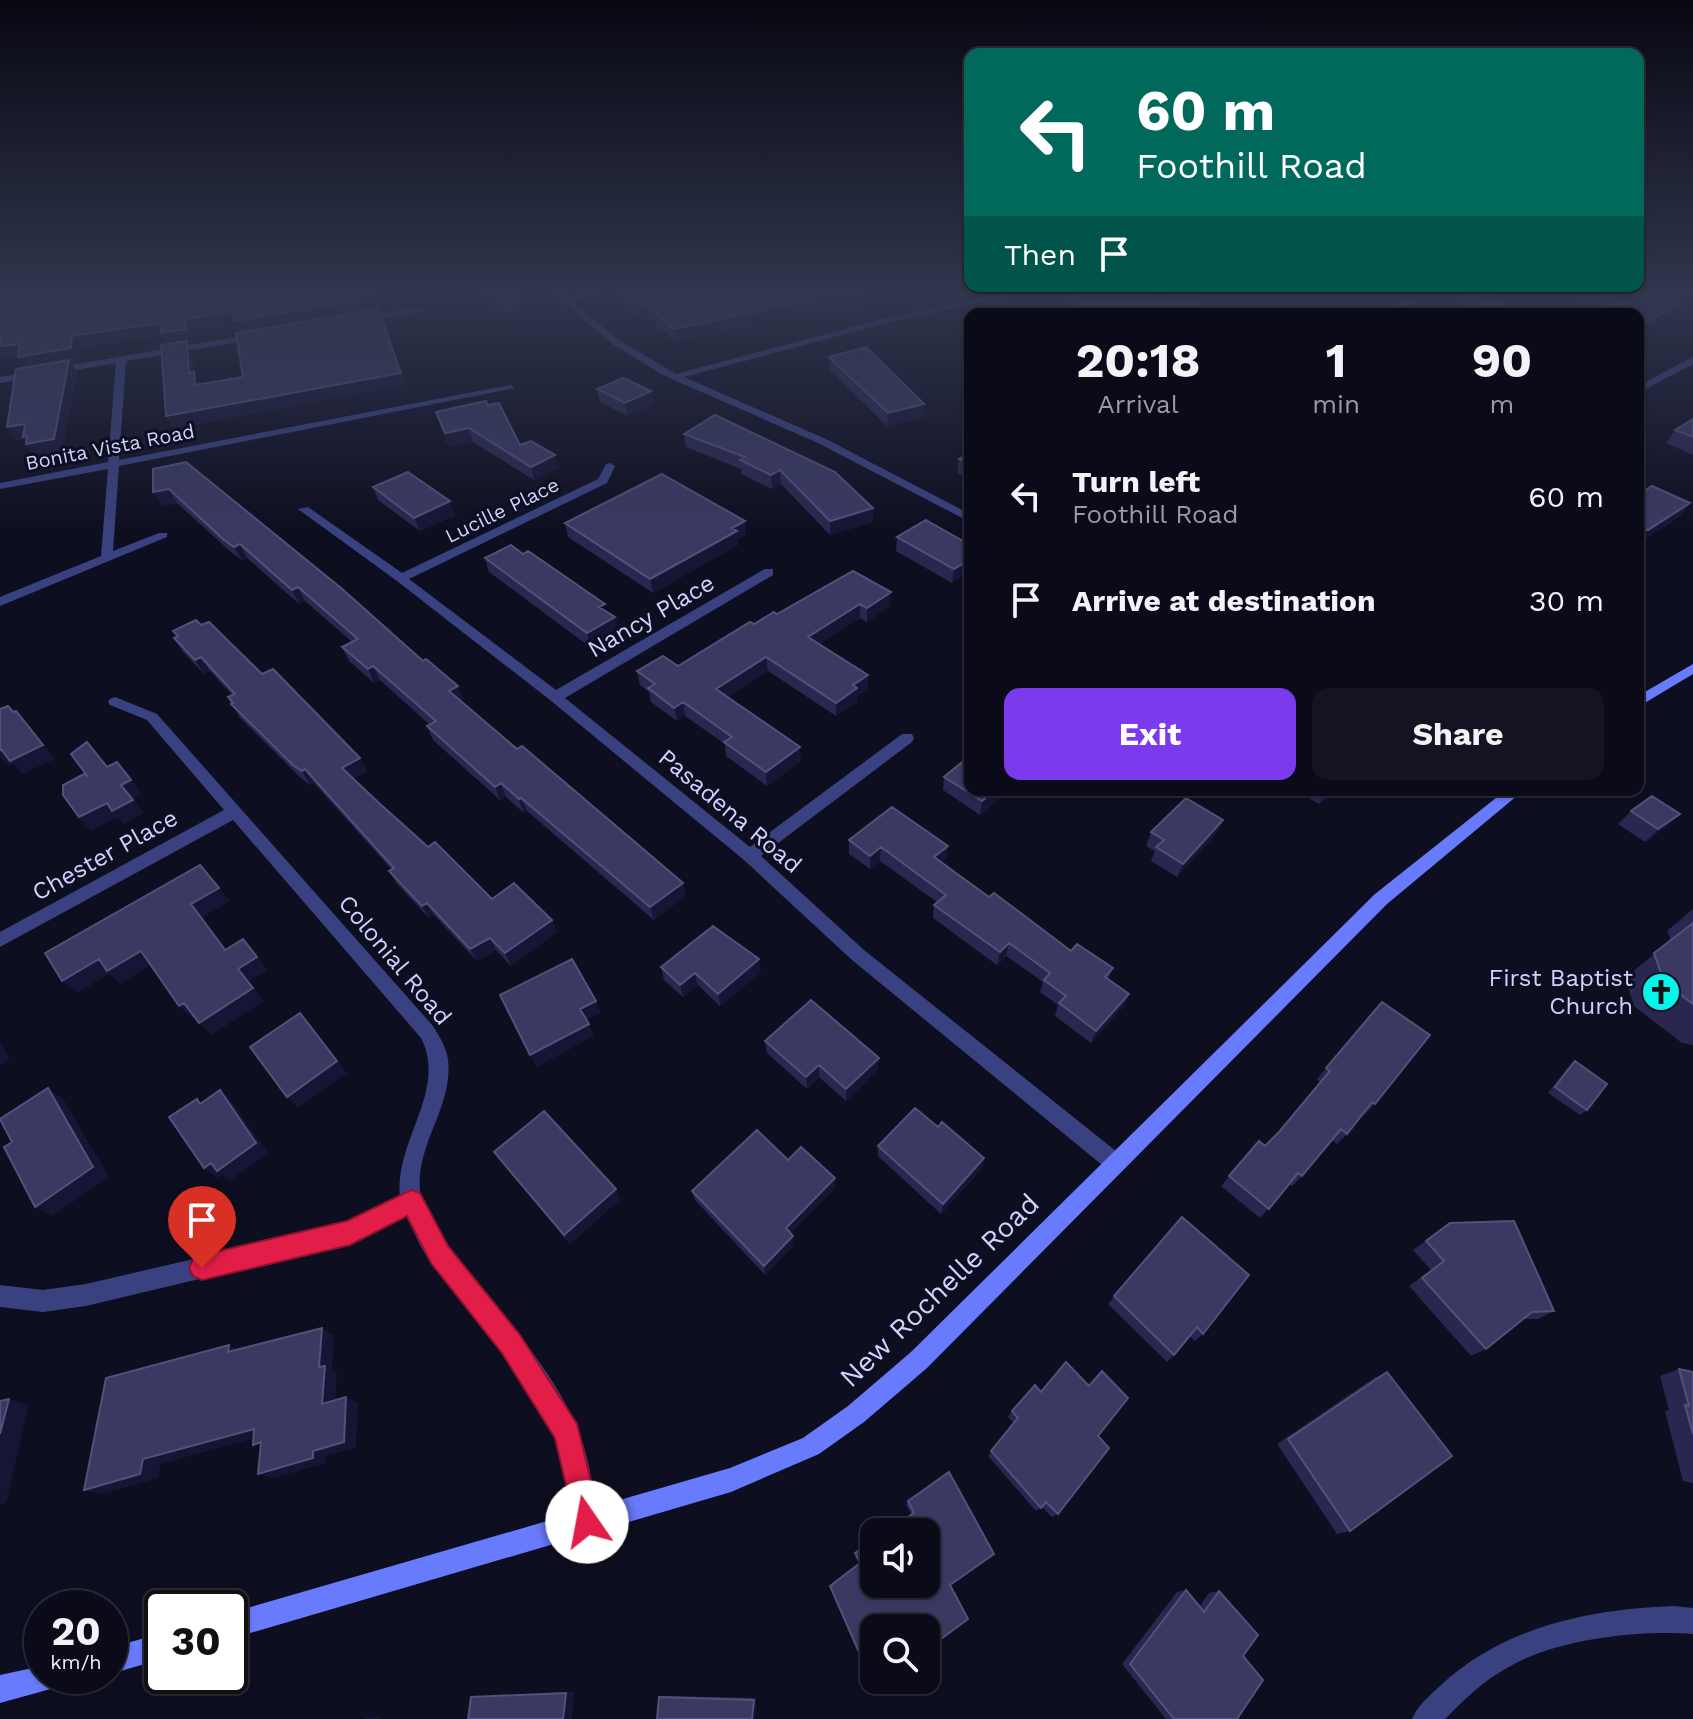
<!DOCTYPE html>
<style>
:root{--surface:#0a0a19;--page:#131322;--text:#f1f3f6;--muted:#999aa2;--line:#2a2b38;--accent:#7c3aed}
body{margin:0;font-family:"Work Sans",sans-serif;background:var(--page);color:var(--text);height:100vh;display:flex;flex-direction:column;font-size:30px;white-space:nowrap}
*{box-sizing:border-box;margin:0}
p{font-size:26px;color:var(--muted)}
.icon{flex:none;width:44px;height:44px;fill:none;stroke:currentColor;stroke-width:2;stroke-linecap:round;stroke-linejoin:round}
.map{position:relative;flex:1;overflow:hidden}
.side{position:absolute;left:964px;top:308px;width:680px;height:488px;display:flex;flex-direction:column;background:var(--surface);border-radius:16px;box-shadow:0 2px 6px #0004,0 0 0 2px var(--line)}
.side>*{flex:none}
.banner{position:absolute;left:964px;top:48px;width:680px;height:244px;border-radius:16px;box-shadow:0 2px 6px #0004,0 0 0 2px var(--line);background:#00695c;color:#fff;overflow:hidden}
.controls{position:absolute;left:860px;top:1518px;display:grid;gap:16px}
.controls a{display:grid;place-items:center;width:80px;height:80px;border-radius:16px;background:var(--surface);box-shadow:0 2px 6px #0004,0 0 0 2px var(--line);font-size:40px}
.speed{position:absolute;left:24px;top:1590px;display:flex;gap:16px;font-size:40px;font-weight:700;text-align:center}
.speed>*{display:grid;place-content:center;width:104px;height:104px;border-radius:50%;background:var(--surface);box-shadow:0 2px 6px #0004,0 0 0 2px var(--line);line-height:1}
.speed small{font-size:20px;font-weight:400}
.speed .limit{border:4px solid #111;border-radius:12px;background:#fff;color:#111}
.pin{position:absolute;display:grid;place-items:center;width:68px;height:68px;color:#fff;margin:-82px -34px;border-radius:50% 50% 50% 0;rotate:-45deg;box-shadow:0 0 8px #0007}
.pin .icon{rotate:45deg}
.me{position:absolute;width:88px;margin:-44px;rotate:348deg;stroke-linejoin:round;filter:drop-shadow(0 0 6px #0008)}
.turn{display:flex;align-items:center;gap:28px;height:168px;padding:0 40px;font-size:36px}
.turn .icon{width:104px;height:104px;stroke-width:2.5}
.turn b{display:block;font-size:56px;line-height:68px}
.then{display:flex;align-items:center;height:76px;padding:0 40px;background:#0003;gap:16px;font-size:30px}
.eta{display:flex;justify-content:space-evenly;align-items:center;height:136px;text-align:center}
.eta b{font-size:48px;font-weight:700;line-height:56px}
.button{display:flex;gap:16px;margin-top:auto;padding:16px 40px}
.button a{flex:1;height:92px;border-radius:16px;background:var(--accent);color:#fff;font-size:32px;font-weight:700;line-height:92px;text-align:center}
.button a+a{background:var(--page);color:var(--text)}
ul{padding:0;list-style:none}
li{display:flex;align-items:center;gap:24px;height:104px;padding:0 40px}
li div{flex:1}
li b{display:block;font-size:30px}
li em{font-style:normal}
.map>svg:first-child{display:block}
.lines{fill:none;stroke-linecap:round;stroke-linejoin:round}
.street{fill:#394180;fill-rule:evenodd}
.secondary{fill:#687bfd;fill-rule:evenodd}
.wall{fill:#29274f}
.shaded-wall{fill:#161535}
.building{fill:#3a3962;stroke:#52517a;stroke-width:2}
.route{fill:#e11d48;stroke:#92132f;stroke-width:2}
.labels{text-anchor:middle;stroke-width:6;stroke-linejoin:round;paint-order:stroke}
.far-street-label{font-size:20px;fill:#cfd1fe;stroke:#0e0e21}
.street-label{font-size:24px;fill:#cfd1fe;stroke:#0e0e21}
.poi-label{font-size:24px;fill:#cfd1fe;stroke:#0e0e21;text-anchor:end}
.near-street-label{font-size:28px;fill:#cfd1fe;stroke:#0e0e21}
</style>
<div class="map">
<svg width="1693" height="1719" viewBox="0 0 1693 1719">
<rect width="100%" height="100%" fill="#0e0e21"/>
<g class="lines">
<!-- street -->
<path class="street" d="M21,292h23l-44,9v-6z
M551,292h9l7,6 26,-6h17l-38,10 48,39 56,33 206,-55 127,-27h17l-143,32 -199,53 142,62 144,75v8l-152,-79 -155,-68 -49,-30z
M1404,292h8l-1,12 -24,10h-12l29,-13z
M419,307l4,3 -1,2 -61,10 -4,-3z
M259,333l3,1v4l-136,23 -7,99 391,-75 5,3 -396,78 -6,85 46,-18h8v4l-167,69v-9l101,-41 7,-87 -108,20v-6l108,-21 8,-99 -116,20v-6z
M1693,357v7l-55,29v-7z
M610,463l5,3 -8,17 -198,96 147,111 209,-121h8v6l-208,123 185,149 152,-113h10l2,4 -2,4 -151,114 103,94 257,205 3,7 -3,7 -7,3 -7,-3 -255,-209 -108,-100 -194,-160 -153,-119 -99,-72 10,-2 94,66 196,-94 8,-15z
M115,697l42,17 276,312c6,10 14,22 15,34 6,49 -39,91 -26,142 11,46 56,82 85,118 30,37 61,78 76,124 8,25 11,52 16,78l-3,9 -9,3 -9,-3 -16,-77 -14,-36 -56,-82 -59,-70 -12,-19 -15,-31 -56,27 -264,63 -43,6 -43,-5v-22l43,5 43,-6 262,-61 52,-26c-6,-56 48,-106 21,-159l-188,-218 -233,127v-15l224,-122 -77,-90 -37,-15 -2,-3 2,-3z
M1674,1606l19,2v26c-55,-4 -138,5 -186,34 -24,13 -43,32 -62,51h-33c6,-14 17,-23 28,-33 63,-59 149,-77 234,-80z"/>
<!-- secondary -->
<path class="secondary" d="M1693,664v10l-55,33v-11z
M1506,790h18l-137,114 -460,464 -63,54 -45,32 -88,38 -501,147v-26l500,-145 73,-30 45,-32 63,-54 464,-458z
M162,1633v26l-52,15v-26z
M42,1666v10h27l-4,9 -65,18v-28z"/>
</g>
<!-- wall -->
<path class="wall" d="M480,292h31l7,9 3,13 -10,8z
M613,292h302l-66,16 -4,-3 -170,37 -27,-26 -8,2z
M1451,292h46l11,22h-34l-22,-18z
M1558,292h135l-16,18 -6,8 -67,-9z
M1122,294l39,8 34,12h-117l-9,-5 2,-12z
M829,357l95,60 -37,9 -57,-56z
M597,389l54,2 2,13 -26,12 -27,-14z
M488,405l32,40 38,23 -24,12 -61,-38 -24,5 -13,-35z
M715,415l158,93 -1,14 -42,13 -49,-51 -9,5 -31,-15v-5l-55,-22 -2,-13z
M1693,419v36l-27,-12 9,-13z
M970,453v26l-13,-6 2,-14z
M153,469l311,231 -3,1 56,48 166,134 2,13 -31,24 -127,-109 -3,2 -18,-16 -6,3 -67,-60 -6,-14 3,-1 -50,-45 -6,3 -25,-22 -7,-14 10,-5 -47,-41 -6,3 -52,-46 -5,2 -10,-7 -55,-50 -15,3z
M373,487l82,28 -35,16 -42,-31z
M1638,495l52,8 -10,13 -42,28z
M565,523l181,12 -9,4 1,6 -85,48 -85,-56z
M897,537l73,8 -18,38 -56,-32z
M485,558l122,54 11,19 -28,16 -101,-75z
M853,571l37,35 -23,16 -7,-4 -41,26 49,31 -1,14 -10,7v6l-21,14 -68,-45 -40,26 73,64 -34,25 -41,-30 -1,-12 -40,-28 -8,5 -26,-19 -2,-10 -9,-7 -3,-14 41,-5 76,-42 23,-10z
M201,625l61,49 98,84 7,13 -14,8 75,68 64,52 60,21 5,12 -46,34 -15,-16 -19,11 -43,-46 -5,3 -32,-34 -8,-13 3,-1 -78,-87 -4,2 -8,-6 -62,-61 -12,-21 4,-2 -22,-24 -6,3 -21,-22 -9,-14 3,-1 -4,-6z
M944,777l26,13h38l-28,25 -37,-25z
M1295,790h44l-20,14z
M1631,811l35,16 -21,15 -27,-18z
M1151,832l66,1 -40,44 -26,-16 4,-10 -9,-5z
M849,840l99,6 -2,13 -4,3 47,35 82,54 42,17 -5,11 21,15 -5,12 -33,37 -36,-27 3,-11 -18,-13 3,-10 -37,-26 -9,9 -64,-47 1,-13 3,-3 -57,-41 -10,8 -21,-15z
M1693,909v136l-11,-2 -48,-37 -9,-28 46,-38 -4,-9z
M661,967l100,5 -41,34 -22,-21 -15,12 -19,-17z
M1382,1002l-7,102 -11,11 -1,-1 -16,20 -10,10 -5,-4 -30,36 -10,10 -3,-2 -29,34 -39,-32 38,-45 6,5 14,-14 41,-50 -3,-3z
M765,1041l113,28 -32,32 -27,-24 -12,12 -40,-36z
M1575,1061l12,49 -7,5 -32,-22 20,-26z
M938,1127l46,31 -2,10 -41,46 -63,-58v-10z
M494,1152l126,47 -50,45z
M788,1160l47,28 -44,45 3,12 -29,30 -70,-75 -3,-9z
M1182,1217l21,117 -8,7 -5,-5 -16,19 -7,7 -59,-58z
M1450,1223l104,88 -16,8h-16l-36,30 -15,7 -62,-70 22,-16 -18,-20z
M1679,1369l14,3v111l-10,-2 -18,-70 4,-1 -9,-34z
M1387,1372l-37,159 -13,3 -60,-90 97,-66z
M1012,1411l86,25 -40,78 -6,3 -10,-10 -6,4 -48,-55 26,-33 -6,-6z
M908,1501l86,53 -135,10 -4,-11 56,-39 -5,-9z
M1186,1590l14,16 9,-13 10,-2 24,65 -6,63h-71l-44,-55 55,-72z
M574,1692l-3,27h-103l3,-22z
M664,1696l92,2 -1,21 -96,-22z"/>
<!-- shaded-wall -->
<path class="shaded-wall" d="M372,292h51l-48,8 4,11 -139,23 -4,-10 -45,7 1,11 -5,1 6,11 2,28 -1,-10 7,13 1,13 -40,-62 -83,12 -1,13 -7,1 6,11 -14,79 -28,6 -9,-14h2l-4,-5 -8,2 -9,-14 19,-57 -7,-12 -19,1v-13l233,-35z
M866,292h49l-66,16v-12z
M845,293v12l-170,37 -1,-13z
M1693,294v8l-16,8 -6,8 -33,15v-8l33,-21z
M518,301l3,13 -10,8 -3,-12z
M646,304l2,12 -8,2 -2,-12z
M401,373l4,12 -232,44 -7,-13z
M651,391l2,13 -26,12 -2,-13z
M924,404v13l-37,9 1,-13z
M469,428l4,14 -24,5 -4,-14z
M555,455l3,13 -24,12 -3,-13z
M780,470l1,14 -9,5 -1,-14z
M169,489l8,14 -15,3 -9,-14z
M450,501l5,14 -35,16 -6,-13z
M1690,503l-10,13 -42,28 10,-14z
M873,508l-1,14 -42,13v-14z
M745,521l1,14 -9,4 1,6 -85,48 -3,-14z
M240,544l7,14 -5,2 -8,-13z
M970,559v13l-18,11 2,-14z
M298,587l7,14 -6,3 -7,-14z
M891,592l-1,14 -23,16v-14z
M860,604v14l-52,33v-14z
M615,617l3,14 -28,16 -3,-14z
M201,657l9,14 -6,3 -9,-14z
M766,657l2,14 -50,32 -2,-14z
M373,666l7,14 -6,3 -6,-14z
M868,675l-1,14 -10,7v6l-21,14v-13l17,-18z
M458,686l6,14 -9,5 -6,-14z
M683,702l2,14 -8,5 -3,-13z
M16,711l39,48 -32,15 -10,-10 -5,2 -8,-9v-7z
M800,747l1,14 -34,25 -1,-14z
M360,758l7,13 -17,10 -8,-13z
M117,762l25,32 -9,5 11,14 -20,11 -6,-7 -27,14 -12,-14z
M305,769l9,14 -4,2 -8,-14z
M501,783l5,14 -6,3 -5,-13z
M995,790h13l-28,25 2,-14z
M1328,790h11l-20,14 8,-13z
M521,798l6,13 -3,2 -5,-14z
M1680,814l-14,13 -21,15 13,-13z
M1223,820l-6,13 -40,44 6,-13z
M948,846l-2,13 -13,11 1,-13z
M881,847l-1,14 -10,8v-13z
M683,883l2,13 -31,24 -4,-13z
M219,888l11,13 -27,16 33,45 -11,-12 -34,-46z
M427,903l7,12 -5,3 -7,-12z
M552,920l5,12 -46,34 -6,-13z
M490,938l6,12 -19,11 -7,-12z
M243,939l25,31 -19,11 15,20 -53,34 -12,-12 39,-54z
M1009,943l-3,13 -9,9 3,-13z
M141,951l13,12 -34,21 -11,-10 -32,19 -15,-12 37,-22z
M759,959l2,13 -41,34 -2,-12z
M695,973l3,12 -15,12 -3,-12z
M1129,994l-5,12 -33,37 5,-12z
M596,1001l5,12 -16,8 -5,-12z
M184,1003l13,12 -5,3 -13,-12z
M300,1013l47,60 -49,35 -11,-11z
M589,1024l5,12 -57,31 -7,-12z
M0,1042l10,18 -10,6z
M879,1058l-1,11 -32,32v-12z
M819,1065v12l-12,12 -1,-12z
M48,1088l16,12 45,77 -57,39 -17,-9z
M220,1090l12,12 36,51 -38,28 -8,-6 -4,3 -14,-10z
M984,1158l-2,10 -41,46 2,-10z
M835,1178v10l-48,49 -1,-9z
M616,1189l4,10 -50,45 -6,-9z
M793,1236l1,9 -29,30 -1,-9z
M322,1328l12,7 -2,35 5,2 -2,38 -13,-6 -3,-37z
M229,1345l14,7h-15z
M346,1397l12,6 -2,45 -30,8v7l-53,15 -15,-4 55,-23z
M9,1399l20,6 -23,98 -6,2v-71z
M254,1429l15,5 -108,30 -3,14 -55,16 -19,-4 59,-31z
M574,1692l-3,27h-8l3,-26z
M756,1698l-1,21h-3l2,-19z
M380,1716v3h-14v-1z"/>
<!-- building -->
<path class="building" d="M0,292h17l1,7 42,-7h312l2,6 -140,23 -1,-10 -48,8 1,10 -25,4v-10l-89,13 -1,12 -53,9 2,-13 -20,2z
M490,292h21l7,9 -10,9z
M623,292h243l-17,4 -4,-3 -171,36 -28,-25 -8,2z
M1085,292h34l3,2 6,-2h16l17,10 4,-10h36l-6,22h-93l-31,-17z
M1468,292h29l11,22h-13z
M1597,292h96v2l-22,10 8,2 -41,19v-11h-46l30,-13z
M378,309l23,64 -235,43 -5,-71 26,-4 2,32 5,-1 1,13 48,-8 -7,-44z
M866,347l58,57 -36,9 -59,-56z
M69,360l-15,79 -28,5 1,-8 -4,1 2,-13 -18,3 9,-58z
M623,378l28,13 -26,12 -28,-14z
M486,401l2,4 11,-2 21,42 11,-4 24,14 -24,12 -62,-39 -24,5 -9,-21z
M715,415l120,57 38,36 -43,13 -50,-51 -9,5 -31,-15 5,-3 -61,-23z
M1693,419v18l-18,-7z
M970,453v12l-11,-6z
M186,462l155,126 82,73 3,-2 32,27 -9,5 68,58 5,-3 161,137 -33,24 -129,-109 -2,1 -18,-16 -6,4 -68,-61 9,-5 -63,-55 -5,3 -26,-22 16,-8 -60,-52 -6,3 -52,-46 -6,3 -10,-7 -55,-51 -16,3v-23z
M408,472l42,29 -36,17 -41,-31z
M662,474l83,47 -13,7 5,3 -87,48 -85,-56z
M1652,486l38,17 -42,27 -9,-4 -1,1v-32z
M926,520l44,25v14l-16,10 -57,-32z
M511,545l12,9 5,-3 77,53 -6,3 16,10 -28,16 -102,-75z
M853,571l38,21 -24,16 -7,-4 -52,33 60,38 -15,10 4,3 -21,15 -70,-46 -50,32 84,58 -34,25 -42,-30 8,-5 -49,-35 -9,6 -26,-20 7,-4 -18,-13 26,-15 15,10 72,-44 4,2 20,-12 3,2z
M196,620l5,5 8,-3 53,52 11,-5 87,89 -18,10 37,35 49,44 7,-5 57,57 22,-16 38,37 -47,33 -15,-15 -20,11 -43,-46 -5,3 -33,-35 5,-3 -89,-99 -3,2 -8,-5 -63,-62 2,-1 -5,-6 7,-3 -34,-37 -6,3 -21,-22 4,-2 -5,-5z
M8,706l5,6 3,-1 27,34 -33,16 -9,-12 -1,1v-41z
M87,742l20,25 10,-5 14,18 -10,5 12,15 -21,11 -5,-8 -28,14 -16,-22v-10l21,-11 4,3 -17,-23z
M967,758l3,2v30h25l-13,11 -38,-24z
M1652,796l28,18 -22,15 -27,-18z
M1186,798l37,22 -40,44 -27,-17 8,-7 -13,-8z
M892,807l56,39 -14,11 55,40 5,-4 77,58 6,-7 36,24 -8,9 24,17 -33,37 -37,-28 7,-7 -22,-16 6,-7 -41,-30 -9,9 -66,-47 12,-10 -65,-48 -11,9 -21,-16z
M200,865l19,23 -28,16 34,46 18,-11 14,18 -19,12 15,19 -54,35 -15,-20 -5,3 -38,-55 -34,20 -8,-12 -37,22 -17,-28z
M1693,923v81l-29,-22 -10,-29z
M713,926l46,33 -41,35 -23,-21 -15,12 -19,-18z
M572,959l24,42 -16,8 9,15 -59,31 -30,-60z
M811,1000l68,58 -33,31 -27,-24 -13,12 -41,-36z
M1382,1002l48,33 -55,69 -3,-2 -25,32 -6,-5 -39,47 -4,-3 -29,36 -40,-33 30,-35 6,5 14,-14 51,-61 -4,-3z
M300,1013l37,48 -50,36 -37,-50z
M1575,1061l32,23 -20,26 -32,-23z
M48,1088l45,79 -58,40 -31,-60 8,-5 -12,-23z
M220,1090l36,53 -39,28 -6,-8 -7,5 -35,-51 28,-18 3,5z
M915,1108l23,19 4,-5 42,36 -41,46 -65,-58z
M544,1111l72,78 -52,46 -70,-83z
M757,1130l31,30 13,-13 34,31 -49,50 7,8 -29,30 -72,-75z
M1182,1217l67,58 -46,59 -6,-7 -23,28 -60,-59z
M1514,1221l40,90 -22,1 -46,37 -64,-71 22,-17 -18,-20 24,-18z
M322,1328l-3,39 6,-1 -3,38 24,-7 -2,45 -31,9v7l-55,16 3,-32 -8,3 1,-16 -111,30 -3,15 -56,16 22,-112 123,-33 -1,7z
M1066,1362l23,24 13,-15 26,27 -30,38 11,12 -51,66 -12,-12 -5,6 -50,-57 27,-33 -6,-7 23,-26 6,7z
M1679,1369l14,3v62l-8,-29 4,1z
M1387,1372l65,84 -102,75 -62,-92z
M9,1399l-9,35v-33z
M949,1472l45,82 -44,31 18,34 -42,31v-22h-52v52h12l-11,9 -45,-103 30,-23 -5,-10 19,-13v44h52v-52h-40l28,-19 -6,-12z
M1186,1590l18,22 15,-21 39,44 -15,21 20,24 -26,39h-63l-44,-55z
M566,1693l-3,26h-95l3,-22z
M659,1697l95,3 -2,19h-95z"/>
<!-- sky -->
<linearGradient id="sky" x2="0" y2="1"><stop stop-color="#080812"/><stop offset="0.55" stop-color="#30364e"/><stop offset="1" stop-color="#30364e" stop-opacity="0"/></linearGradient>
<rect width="1693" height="533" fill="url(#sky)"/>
<!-- route -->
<path class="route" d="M411,1190l9,3 28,53 72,89 57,89 24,98 -4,10 -10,4 -10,-4 -22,-94 -53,-85 -71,-90 -24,-47 -57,29 -148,35 -9,-4 -4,-8 4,-9 9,-4 145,-34z"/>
<!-- icons -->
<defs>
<g id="church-disc" transform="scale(2)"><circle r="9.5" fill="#04f5e9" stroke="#0e0e21"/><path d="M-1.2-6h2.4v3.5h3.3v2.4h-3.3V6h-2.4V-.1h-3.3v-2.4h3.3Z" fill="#111"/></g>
</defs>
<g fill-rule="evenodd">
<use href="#church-disc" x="1661" y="992"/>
</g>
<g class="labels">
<!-- far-street labels -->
<g class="far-street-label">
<text transform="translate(110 447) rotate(-11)" y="7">Bonita Vista Road</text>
<text transform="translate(502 510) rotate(-26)" y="7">Lucille Place</text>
</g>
<!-- street labels -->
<g class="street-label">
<text transform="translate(651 616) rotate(-30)" y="8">Nancy Place</text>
<text transform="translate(730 811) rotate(40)" y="8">Pasadena Road</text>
<text transform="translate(105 855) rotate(-29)" y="8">Chester Place</text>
<text transform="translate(395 960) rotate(50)" y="8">Colonial Road</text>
</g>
<!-- poi labels -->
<g class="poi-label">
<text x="1633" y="986">First Baptist<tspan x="1633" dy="28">Church</tspan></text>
</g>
<!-- near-street labels -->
<g class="near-street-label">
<text transform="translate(939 1290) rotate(-44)" y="10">New Rochelle Road</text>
</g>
</g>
</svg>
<div class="controls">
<a><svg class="icon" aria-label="sound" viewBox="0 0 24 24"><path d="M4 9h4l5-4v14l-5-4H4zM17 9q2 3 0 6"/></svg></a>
<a><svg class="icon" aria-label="search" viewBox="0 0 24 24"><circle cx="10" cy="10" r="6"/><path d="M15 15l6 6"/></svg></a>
</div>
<div class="speed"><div>20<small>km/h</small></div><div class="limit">30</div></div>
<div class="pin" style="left:202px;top:1268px;background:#d93025"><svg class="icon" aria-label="arrive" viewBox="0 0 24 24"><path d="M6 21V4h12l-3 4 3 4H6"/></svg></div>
<svg class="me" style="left:587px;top:1522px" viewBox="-20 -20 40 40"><circle r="19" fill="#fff"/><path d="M0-13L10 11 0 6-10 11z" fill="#e11d48"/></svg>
<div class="banner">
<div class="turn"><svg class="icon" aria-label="left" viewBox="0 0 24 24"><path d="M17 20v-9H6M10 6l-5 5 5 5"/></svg><div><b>60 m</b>Foothill Road</div></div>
<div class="then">Then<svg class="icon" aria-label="arrive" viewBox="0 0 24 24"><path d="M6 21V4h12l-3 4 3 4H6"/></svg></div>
</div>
<section class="side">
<div class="eta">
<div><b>20:18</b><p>Arrival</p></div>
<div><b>1</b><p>min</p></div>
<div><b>90</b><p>m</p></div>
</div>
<ul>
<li><svg class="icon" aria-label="left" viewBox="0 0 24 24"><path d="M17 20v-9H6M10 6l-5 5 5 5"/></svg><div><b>Turn left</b><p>Foothill Road</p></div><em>60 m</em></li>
<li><svg class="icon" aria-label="arrive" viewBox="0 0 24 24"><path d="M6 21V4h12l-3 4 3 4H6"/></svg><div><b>Arrive at destination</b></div><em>30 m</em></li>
</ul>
<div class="button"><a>Exit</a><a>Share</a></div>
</section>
</div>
